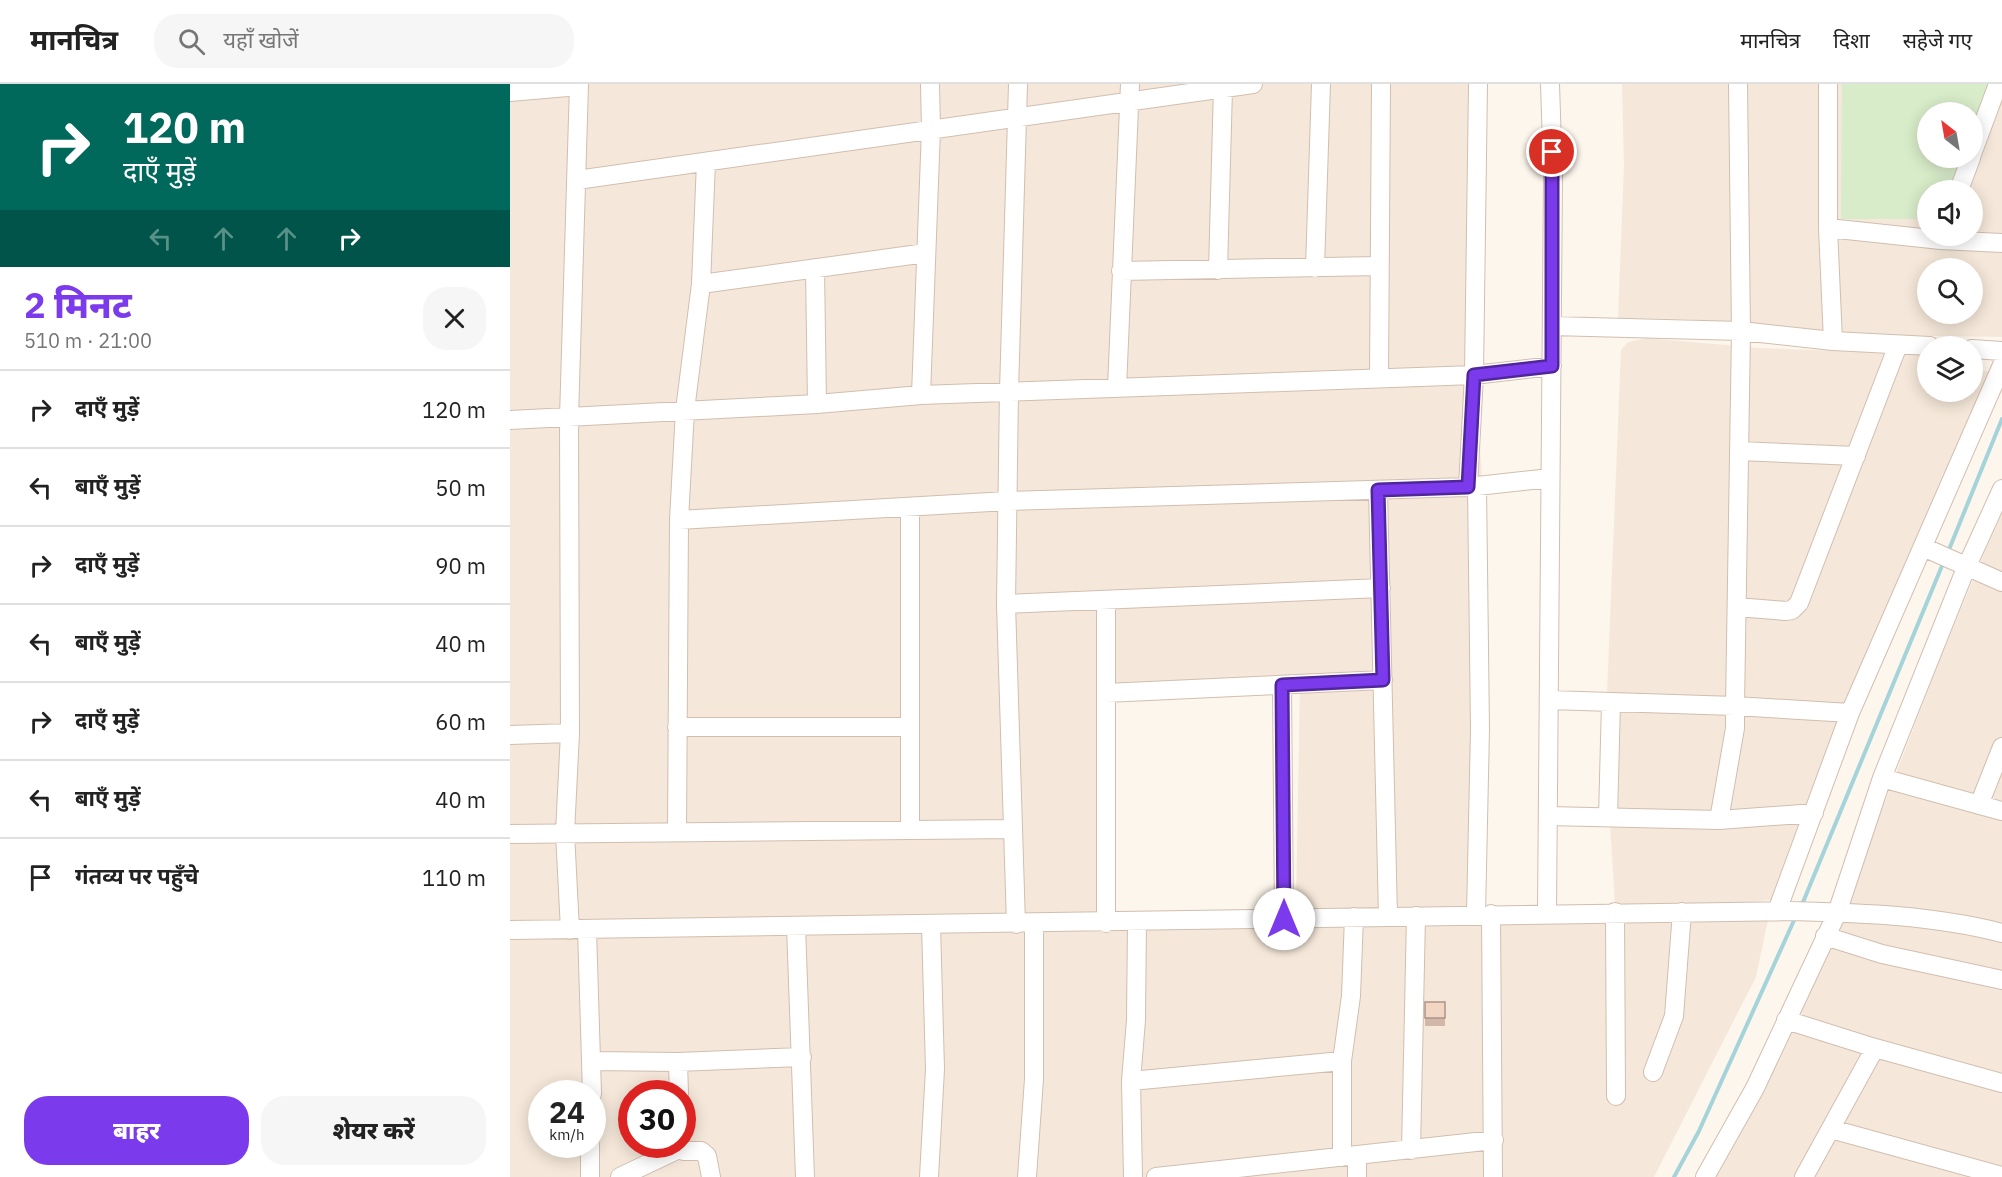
<!DOCTYPE html>
<html lang="hi">
<meta charset="utf-8">
<style>
:root{--surface:#fff;--page:#f6f6f6;--text:#222;--muted:#767676;--line:#e0e0e0;--accent:#7c3aed}
body{margin:0;font-family:"IBM Plex Sans","Noto Sans Devanagari",sans-serif;background:var(--page);color:var(--text);height:100vh;display:flex;flex-direction:column;font-size:22px;white-space:nowrap}
*{box-sizing:border-box;margin:0}
p{font-size:20px;color:var(--muted)}
.icon{flex:none;width:33px;height:33px;fill:none;stroke:currentColor;stroke-width:2;stroke-linecap:round;stroke-linejoin:round}
.map{position:relative;flex:1;overflow:hidden}
.drawer{display:flex;flex-direction:column;background:var(--surface);width:510px}
.drawer>*{flex:none}
.guide{background:#00695c;color:#fff;overflow:hidden}
.needle{width:39px;rotate:329deg}
.tools{position:absolute;left:1407px;top:18px;display:grid;gap:12px}
.tools a{display:grid;place-items:center;width:66px;height:66px;border-radius:50%;background:var(--surface);box-shadow:0 3px 15px #0003;font-size:30px}
.speed{position:absolute;left:18px;top:996px;display:flex;gap:12px;font-size:30px;font-weight:700;text-align:center}
.speed>*{display:grid;place-content:center;width:78px;height:78px;border-radius:50%;background:var(--surface);box-shadow:0 3px 15px #0003;line-height:1}
.speed small{font-size:15px;font-weight:400}
.speed .limit{border:9px solid #d22;background:#fff;color:#111}
.pin{position:absolute;display:grid;place-items:center;width:51px;height:51px;color:#fff;margin:-26px;border:3px solid #fff;border-radius:50%;box-shadow:0 2px 6px #0007}
.me{position:absolute;width:66px;margin:-33px;rotate:0deg;stroke-linejoin:round;filter:drop-shadow(0 0 4px #0008)}
.turn{display:flex;align-items:center;gap:21px;height:126px;padding:0 24px;font-size:27px}
.turn .icon{width:78px;height:78px;stroke-width:2.5}
.turn b{display:block;font-size:42px;line-height:51px}
.lanes{display:flex;align-items:center;height:57px;padding:0 24px;background:#0003;justify-content:center;gap:30px;direction:ltr}
.lanes .off{opacity:.35}
.round{display:grid;place-items:center;flex:none;width:63px;height:63px;border-radius:24px;background:var(--page)}
.overview{display:flex;align-items:center;justify-content:space-between;height:102px;padding:0 24px}
h1{font-size:36px;font-weight:800;line-height:45px;color:var(--accent)}
.button{display:flex;gap:12px;margin-top:auto;padding:12px 24px}
.button a{flex:1;height:69px;border-radius:24px;background:var(--accent);color:#fff;font-size:24px;font-weight:800;line-height:69px;text-align:center}
.button a+a{background:var(--page);color:var(--text)}
ul{padding:0;list-style:none}
li{display:flex;align-items:center;gap:18px;height:78px;padding:0 24px;border-top:2px solid var(--line)}
li div{flex:1}
li b{display:block;font-size:22px}
li em{font-style:normal}
header{display:flex;align-items:center;gap:36px;box-sizing:border-box;height:84px;padding:0 30px;background:var(--surface);border-bottom:2px solid var(--line)}
header strong{font-size:28px}
nav{display:flex;gap:33px;margin-inline-start:auto;font-size:21px}
.search{width:420px;height:54px;background:var(--page);display:flex;align-items:center;gap:15px;box-sizing:border-box;padding:0 21px;border-radius:24px;color:var(--muted);font-size:22px}
main{display:flex;flex:1;min-height:0}
.map>svg:first-child{display:block}
.residential{fill:#f5e8da;fill-rule:evenodd}
.green{fill:#d8ecc9}
.lines{fill:none;stroke-linecap:round;stroke-linejoin:round}
.stream{stroke:#a5d3da;stroke-width:4}
.minor-casing{stroke:#d1beb0;stroke-width:20}
.minor{stroke:#fff;stroke-width:18}
.wall{fill:#d1b7a8}
.building{fill:#f3d5c3;stroke:#aa9588;stroke-width:1.5}
.route-casing{stroke:#51269a;stroke-width:15}
.route{stroke:#7c3aed;stroke-width:10}
</style>
<header>
<strong>मानचित्र</strong>
<div class="search"><svg class="icon" aria-label="search" viewBox="0 0 24 24"><circle cx="10" cy="10" r="6"/><path d="M15 15l6 6"/></svg>यहाँ खोजें</div>
<nav><a>मानचित्र</a><a>दिशा</a><a>सहेजे गए</a></nav>
</header>
<main>
<section class="drawer">
<div class="guide">
<div class="turn"><svg class="icon" aria-label="right" viewBox="0 0 24 24"><path d="M7 20v-9h11M14 6l5 5-5 5"/></svg><div><b>120 m</b>दाएँ मुड़ें</div></div>
<div class="lanes"><svg class="icon off" aria-label="left" viewBox="0 0 24 24"><path d="M17 20v-9H6M10 6l-5 5 5 5"/></svg><svg class="icon off" aria-label="ahead" viewBox="0 0 24 24"><path d="M12 20V5M6 11l6-6 6 6"/></svg><svg class="icon off" aria-label="ahead" viewBox="0 0 24 24"><path d="M12 20V5M6 11l6-6 6 6"/></svg><svg class="icon" aria-label="right" viewBox="0 0 24 24"><path d="M7 20v-9h11M14 6l5 5-5 5"/></svg></div>
</div>
<div class="overview"><div><h1>2 मिनट</h1><p>510 m · 21:00</p></div><a class="round"><svg class="icon" aria-label="close" viewBox="0 0 24 24"><path d="M6 6l12 12M18 6L6 18"/></svg></a></div>
<ul>
<li><svg class="icon" aria-label="right" viewBox="0 0 24 24"><path d="M7 20v-9h11M14 6l5 5-5 5"/></svg><div><b>दाएँ मुड़ें</b></div><em>120 m</em></li>
<li><svg class="icon" aria-label="left" viewBox="0 0 24 24"><path d="M17 20v-9H6M10 6l-5 5 5 5"/></svg><div><b>बाएँ मुड़ें</b></div><em>50 m</em></li>
<li><svg class="icon" aria-label="right" viewBox="0 0 24 24"><path d="M7 20v-9h11M14 6l5 5-5 5"/></svg><div><b>दाएँ मुड़ें</b></div><em>90 m</em></li>
<li><svg class="icon" aria-label="left" viewBox="0 0 24 24"><path d="M17 20v-9H6M10 6l-5 5 5 5"/></svg><div><b>बाएँ मुड़ें</b></div><em>40 m</em></li>
<li><svg class="icon" aria-label="right" viewBox="0 0 24 24"><path d="M7 20v-9h11M14 6l5 5-5 5"/></svg><div><b>दाएँ मुड़ें</b></div><em>60 m</em></li>
<li><svg class="icon" aria-label="left" viewBox="0 0 24 24"><path d="M17 20v-9H6M10 6l-5 5 5 5"/></svg><div><b>बाएँ मुड़ें</b></div><em>40 m</em></li>
<li><svg class="icon" aria-label="arrive" viewBox="0 0 24 24"><path d="M6 21V4h12l-3 4 3 4H6"/></svg><div><b>गंतव्य पर पहुँचे</b></div><em>110 m</em></li>
</ul>
<div class="button"><a>बाहर</a><a>शेयर करें</a></div>
</section>
<div class="map">
<svg width="1492" height="1093" viewBox="0 0 1492 1093">
<rect width="100%" height="100%" fill="#fdf6ec"/>
<!-- residential -->
<path class="residential" d="M0,0h974l-5,258 1,108 8,110 -4,347 -188,3 4,-229 -187,8 -8,223 -177,5 -418,5z
M1112,0h380v253l-129,-2 -188,-16 -67,-1 6,-153zM1418,28h44v46h-44zM1418,106h44v46h-44zM1418,184h44v46h-44z
M1137,254l112,10 168,6 1,38h44l1,-23 21,3 -138,326v27l-75,174 -55,5h-111l-10,-161 16,-393 7,-8z
M1492,426v667h-293l114,-214 115,-299z
M1258,836l-12,57 -102,200h-1144v-239l399,-5 356,-9zM32,1010h50v50h-50zM122,1010h50v50h-50z"/>
<!-- green -->
<path class="green" d="M1332,0h149l-18,51 -1,-23h-44v46h36l-12,32h-24l-1,29h-86z"/>
<g class="lines">
<!-- stream -->
<path class="stream" d="M1438,468l54,-133
M1291,823l143,-346
M1164,1093l25,-46 97,-215"/>
<!-- minor casing -->
<g class="minor-casing">
<path id="minor" d="M1228,0l3,247 -6,375 115,7 152,-348
M1318,0v144l5,113
M0,8l69,-6
M1462,70l26,-70
M67,96l676,-96
M1449,106l12,-32
M1318,144l113,12 2,-4
M1431,156l61,3
M305,184l2,136
M805,184l6,-184
M708,186l5,-182
M611,187l257,-5
M191,200l225,-31
M1042,242l189,5 92,10 97,5
M1462,265l30,2
M869,294l2,-294
M607,304l13,-304
M411,311l10,-266 -1,-45
M0,336l307,-16 104,-9 553,-20 78,-9
M1229,367l117,5
M958,403l6,-112 4,-291
M868,406l10,427
M169,436l6,-110 16,-126 5,-122
M1413,463l79,35
M596,516v323
M496,520l375,-16
M1227,523l49,4 6,-1 7,-7 99,-258
M772,601l2,234
M596,609l277,-13
M167,643h232
M0,651l60,-2
M1372,694l120,33
M1469,721l23,-58
M1038,732l171,4 16,-92v-22l-185,-6
M1098,733l3,-115
M1209,736l95,-7
M400,746v-323
M167,747l2,-311 328,-19 461,-14 82,-9
M0,750l502,-5
M1267,827l73,-198
M1105,828l1,184
M1037,829l6,-738 -3,-91
M981,830l2,263
M966,831l4,-186 -3,-243
M506,840l-10,-320 3,-213 9,-307
M286,842l9,251
M77,845l5,165
M0,846l1280,-19c71,2 143,4 212,22
M60,846l-5,-97 5,-100 -1,-315 10,-334
M1315,852l57,18 120,26
M1276,936l89,28
M83,977l85,1 124,-5
M168,978l1,32
M1143,988l21,-56 8,-104
M621,997l211,-20
M1321,1045l171,47
M170,1060l4,7h17l6,5 4,21
M901,1066l5,-234
M847,1072v21
M832,1073v-96l9,-65 3,-79
M80,1093v-33
M110,1093l61,-29
M419,1093l6,-108 -4,-144
M517,1093l7,-98v-155
M623,1093l-2,-96 5,-61 1,-98
M646,1093l338,-37
M1195,1093l50,-89 82,-175 45,-135 84,-210 36,-79
M1294,1093l71,-129 127,35"/>
</g>
<!-- minor -->
<use href="#minor" class="minor"/>
</g>
<!-- wall -->
<path class="wall" d="M915,918h20v24h-20z"/>
<!-- building -->
<path class="building" d="M915,918h20v16h-20z"/>
<g class="lines">
<!-- route casing -->
<g class="route-casing">
<path id="route" d="M774,835l-2,-234 101,-5 -5,-190 90,-3 6,-112 78,-9v-214"/>
</g>
<!-- route -->
<use href="#route" class="route"/>
</g>
</svg>
<div class="tools">
<a><svg class="needle" viewBox="-14 -14 28 28"><path d="M0-13l5 13h-10z" fill="#e53935"/><path d="M0 13l5-13h-10z" fill="#767676"/></svg></a>
<a><svg class="icon" aria-label="sound" viewBox="0 0 24 24"><path d="M4 9h4l5-4v14l-5-4H4zM17 9q2 3 0 6"/></svg></a>
<a><svg class="icon" aria-label="search" viewBox="0 0 24 24"><circle cx="10" cy="10" r="6"/><path d="M15 15l6 6"/></svg></a>
<a><svg class="icon" aria-label="layers" viewBox="0 0 24 24"><path d="M12 4l9 5-9 5-9-5zM3 14l9 5 9-5"/></svg></a>
</div>
<div class="speed"><div>24<small>km/h</small></div><div class="limit">30</div></div>
<div class="pin" style="left:1042px;top:68px;background:#d93025"><svg class="icon" aria-label="arrive" viewBox="0 0 24 24"><path d="M6 21V4h12l-3 4 3 4H6"/></svg></div>
<svg class="me" style="left:774px;top:835px" viewBox="-20 -20 40 40"><circle r="19" fill="#fff"/><path d="M0-13L10 11 0 6-10 11z" fill="#7c3aed"/></svg>
</div>
</main>
